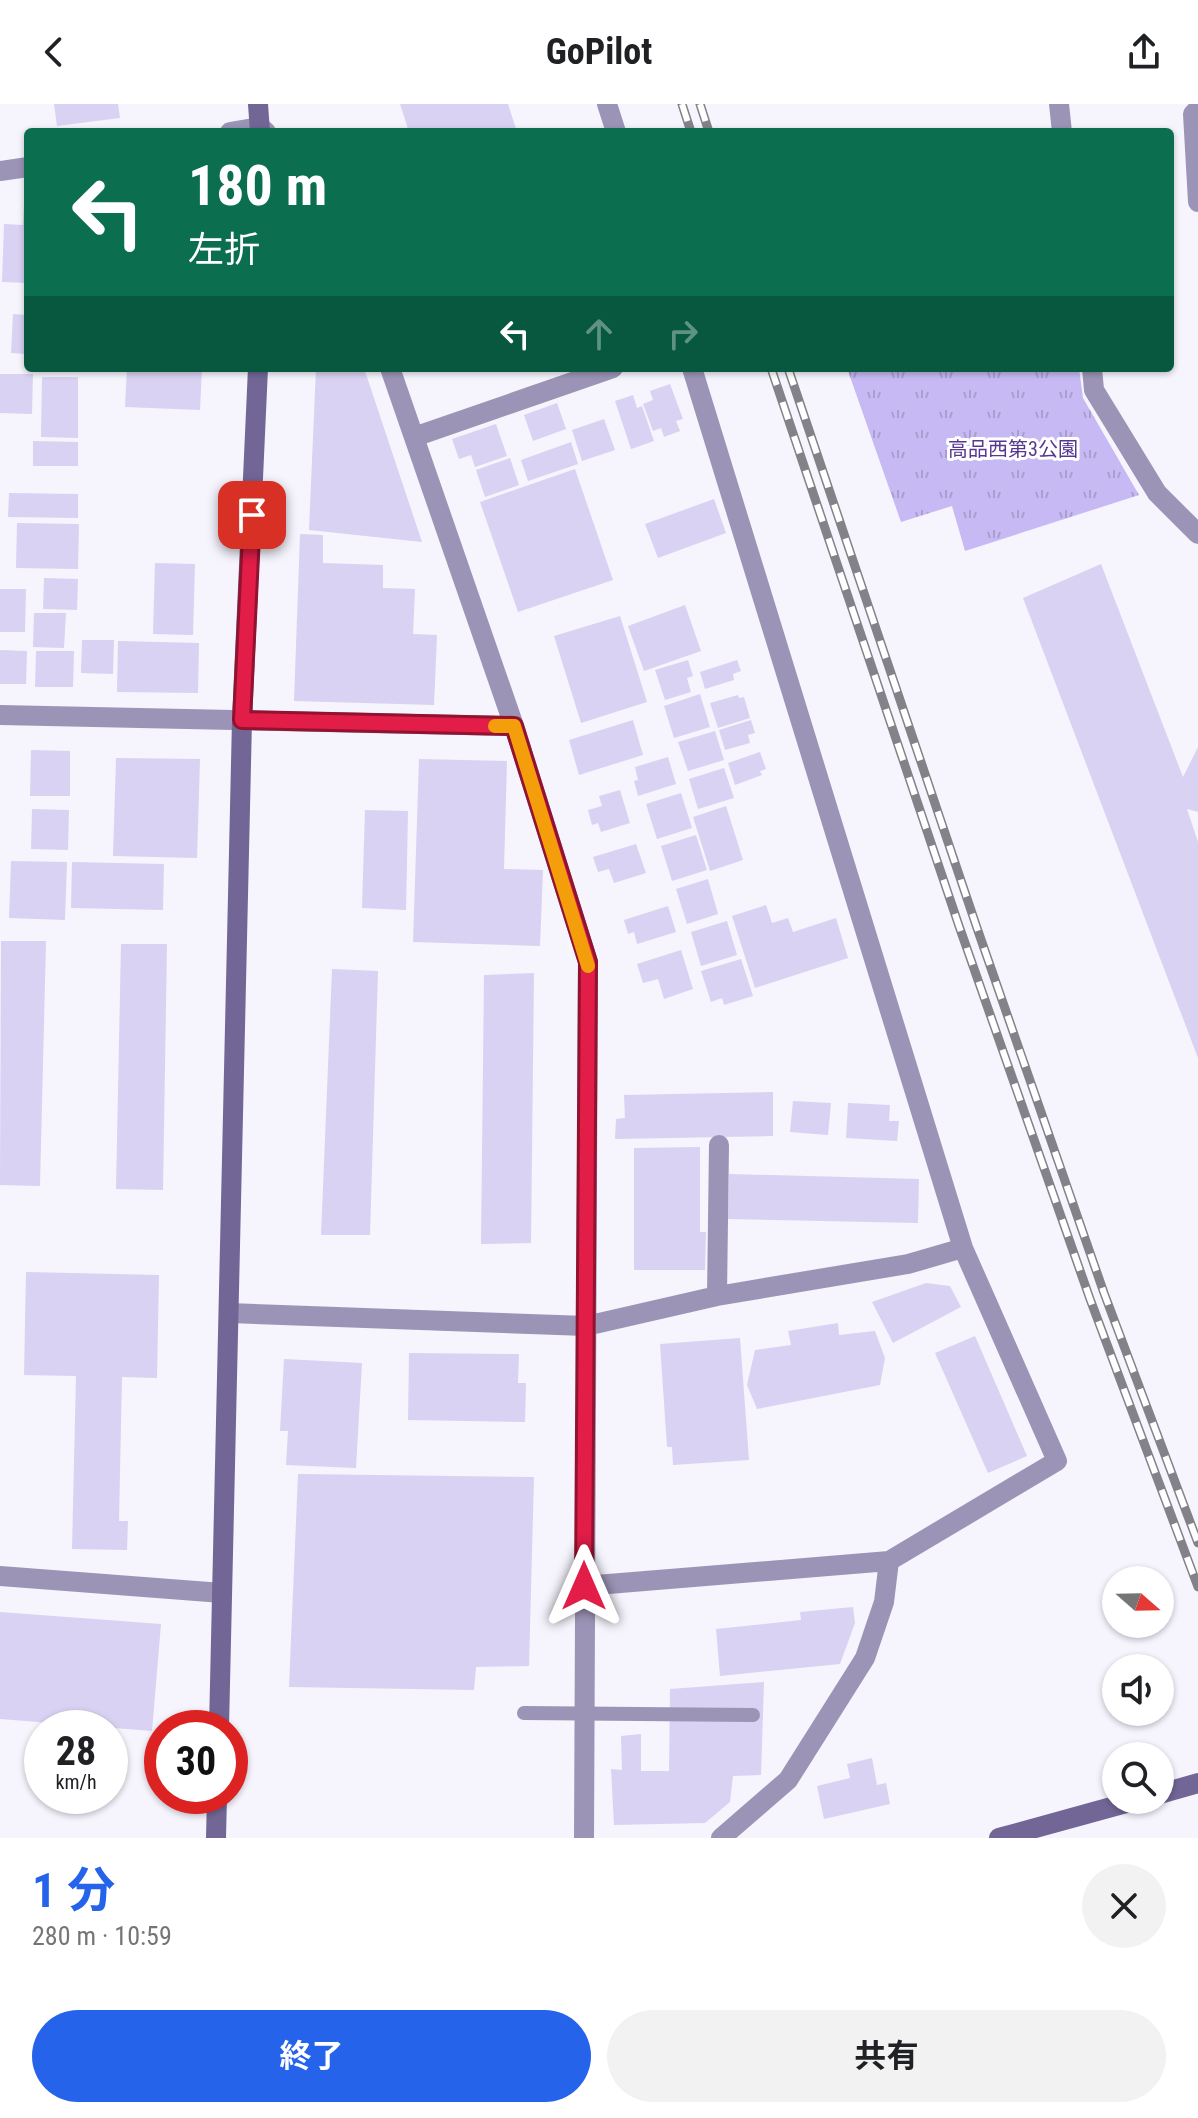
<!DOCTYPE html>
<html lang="ja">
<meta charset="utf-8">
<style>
:root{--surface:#fff;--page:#f2f2f2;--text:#202124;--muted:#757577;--accent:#2563eb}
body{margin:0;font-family:"Roboto Condensed","Noto Sans JP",sans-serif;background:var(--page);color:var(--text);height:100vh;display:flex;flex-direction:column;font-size:30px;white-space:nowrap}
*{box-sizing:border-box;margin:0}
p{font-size:26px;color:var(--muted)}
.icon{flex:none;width:44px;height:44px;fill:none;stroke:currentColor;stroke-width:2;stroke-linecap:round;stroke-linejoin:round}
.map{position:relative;height:1734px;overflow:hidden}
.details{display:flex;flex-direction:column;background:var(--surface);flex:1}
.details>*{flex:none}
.guide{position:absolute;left:24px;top:24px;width:1150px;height:244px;border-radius:8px;box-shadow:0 2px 6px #0004;background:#0b6e4f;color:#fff;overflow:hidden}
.needle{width:52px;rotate:110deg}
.fabs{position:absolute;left:1102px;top:1462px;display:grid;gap:16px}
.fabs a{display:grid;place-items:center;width:72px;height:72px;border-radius:50%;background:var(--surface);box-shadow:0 2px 6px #0004;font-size:40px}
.speed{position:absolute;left:24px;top:1606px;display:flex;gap:16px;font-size:40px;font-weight:700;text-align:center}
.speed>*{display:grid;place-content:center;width:104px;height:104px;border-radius:50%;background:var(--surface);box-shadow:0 2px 6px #0004;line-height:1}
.speed small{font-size:20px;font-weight:400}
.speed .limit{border:12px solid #d22;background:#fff;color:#111}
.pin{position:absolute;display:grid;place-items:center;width:68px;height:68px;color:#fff;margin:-34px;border-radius:16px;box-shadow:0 4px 12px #0006}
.me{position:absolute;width:88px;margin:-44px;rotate:0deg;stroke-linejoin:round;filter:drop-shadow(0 0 6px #0008)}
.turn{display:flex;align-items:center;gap:28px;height:168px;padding:0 32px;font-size:36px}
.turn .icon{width:104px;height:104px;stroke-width:2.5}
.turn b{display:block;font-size:56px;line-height:68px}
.lanes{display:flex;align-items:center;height:76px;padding:0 32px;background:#0003;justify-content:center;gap:40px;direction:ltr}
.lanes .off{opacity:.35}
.round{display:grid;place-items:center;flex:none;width:84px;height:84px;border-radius:42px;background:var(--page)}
.headline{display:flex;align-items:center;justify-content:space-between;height:136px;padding:0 32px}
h1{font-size:48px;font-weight:700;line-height:60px;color:var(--accent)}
.button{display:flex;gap:16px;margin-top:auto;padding:16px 32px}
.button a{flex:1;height:92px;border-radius:48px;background:var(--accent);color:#fff;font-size:32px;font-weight:700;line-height:92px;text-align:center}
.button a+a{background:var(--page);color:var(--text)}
header{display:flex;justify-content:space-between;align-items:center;height:104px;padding:0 32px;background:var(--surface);font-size:36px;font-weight:700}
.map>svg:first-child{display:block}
.park{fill:url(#park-tufts)}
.building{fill:#d9d2f2}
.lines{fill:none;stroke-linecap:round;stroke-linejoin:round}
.lane{stroke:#9c94b6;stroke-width:14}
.street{stroke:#9c94b6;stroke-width:20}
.secondary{stroke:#726696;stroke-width:20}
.rail-casing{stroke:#838289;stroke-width:9}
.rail{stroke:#fff;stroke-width:6;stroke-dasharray:18;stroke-linecap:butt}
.route-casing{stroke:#92132f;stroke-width:20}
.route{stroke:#e11d48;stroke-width:14}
.slow{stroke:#f59e0b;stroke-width:14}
.labels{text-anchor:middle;stroke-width:6;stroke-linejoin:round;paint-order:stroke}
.park-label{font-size:20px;fill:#573891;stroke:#fff}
</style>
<header><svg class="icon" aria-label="back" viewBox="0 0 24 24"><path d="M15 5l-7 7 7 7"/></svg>GoPilot<svg class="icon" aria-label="share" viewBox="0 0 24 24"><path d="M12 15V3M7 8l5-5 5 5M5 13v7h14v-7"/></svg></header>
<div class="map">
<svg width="1198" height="1734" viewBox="0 0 1198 1734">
<defs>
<pattern id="park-tufts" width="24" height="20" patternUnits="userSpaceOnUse" patternTransform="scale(2)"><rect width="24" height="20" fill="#c7b9f3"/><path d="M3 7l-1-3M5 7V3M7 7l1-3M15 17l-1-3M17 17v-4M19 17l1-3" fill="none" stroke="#aa9ed0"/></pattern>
</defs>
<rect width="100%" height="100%" fill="#f6f4fd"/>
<!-- park -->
<path class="park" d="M847,264h232l4,30 56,97 -174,56 -13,-45 -51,16z"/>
<!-- building -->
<path class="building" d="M54,0h64l2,14 -63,8z
M400,0h108l9,28h-108z
M24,100h4v79l-26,-1 2,-58 19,1z
M13,210l15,1v46h-3v-7l-14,-1z
M127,264h75l-2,42 -75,-3z
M316,264h48l58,174 -113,-12z
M0,270h33l-1,40 -32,-1z
M42,273h36v61l-37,-1z
M670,280l13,35 -7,2 4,10 -16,6 -3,-9 -8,3 -10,-27 10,-4 -3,-9z
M633,291l4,13 5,-2 12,35 -23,8 -16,-48z
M557,299l9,26 -33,12 -9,-26z
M604,315l11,31 -33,11 -10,-31z
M496,320l11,32 -32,11 -4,-12 -12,4 -7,-20z
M33,337l45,1v24h-45z
M571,338l7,22 -50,17 -7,-21z
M510,354l9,27 -34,12 -9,-27z
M575,365l38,111 -95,32 -38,-110z
M9,389l69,1v24l-70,-1z
M714,395l12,34 -68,25 -13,-34z
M17,419l62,1 -1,45 -62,-1z
M300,430l23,1v28l60,2v23l32,1 -2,45 24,1 -3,70 -140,-4z
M155,459l40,1 -2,71 -40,-1z
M1101,460l82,213 15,-30v65l-11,-3 11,33v216l-175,-460z
M44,474l34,1 -1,31 -34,-1z
M0,485h26l-1,43h-25z
M685,501l16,46 -57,20 -16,-45z
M34,509h32l-2,35 -31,-1z
M620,512l27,86 -66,21 -27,-87z
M82,536h32l-1,34 -32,-1z
M118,537l81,2 -1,50 -81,-1z
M0,546l27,1 -1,33h-26z
M36,547h38l-1,36h-38z
M688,556l5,16 -6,2 4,14 -26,8 -10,-30z
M737,556l4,11 -8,3 1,6 -29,9 -5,-17z
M700,590l10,33 -36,11 -10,-32z
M738,591l1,3 5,-1 6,21 -32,10 -8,-25z
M633,616l10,35 -64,20 -10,-35z
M751,616l4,13 -7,2 2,8 -25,7 -6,-20z
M715,627l9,29 -36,11 -10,-29z
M31,646l39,1v45h-40z
M760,648l6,17 -6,2 2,4 -27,10 -7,-22z
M668,653l8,27 -38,12 -4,-15 4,-1 -3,-13z
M116,654l84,1 -3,99 -84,-2z
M419,655l88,2 -3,108 39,1 -3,76 -127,-4z
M724,664l10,30 -36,11 -9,-30z
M620,686l10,33 -29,9 -3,-9 -6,2 -4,-15 14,-4 -3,-10z
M681,689l11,35 -35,11 -11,-35z
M726,702l17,54 -33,11 -17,-54z
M32,705l37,1 -1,40 -37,-1z
M365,706l43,1 -2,99 -44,-2z
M696,731l11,35 -35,11 -11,-35z
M636,740l10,29 -32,10 -5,-14 -11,3 -5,-15z
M11,757l56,1 -2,58 -56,-2z
M72,758l92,2 -1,46 -92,-2z
M708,775l10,35 -31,10 -11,-35z
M766,801l6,18 16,-5 5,14 43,-14 12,40 -93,30 -23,-72z
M668,802l8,26 -39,12 -3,-12 -6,2 -4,-14z
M727,817l10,34 -36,11 -10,-34z
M1,837h45l-6,245 -40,-1z
M121,840h46l-4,246 -47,-1z
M681,846l12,39 -29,10 -6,-20 -15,4 -6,-19z
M741,855l12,37 -29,9 -2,-7 -11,4 -10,-31z
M332,865l46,2 -8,264h-49z
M534,869l-3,270 -50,1 3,-269z
M773,988v44l-158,3 1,-20 9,-1 -1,-23z
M793,997l38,2 -3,32 -38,-3z
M848,999l42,2 -1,16h10l-2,20 -51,-3z
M700,1043v85h6l-1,38h-71v-122z
M729,1070l190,5 -1,44 -190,-4z
M26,1168l133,3 -2,103 -35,-1 -3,144h9l-1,29 -55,-1 4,-173 -52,-1z
M926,1179l24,3 11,21 -68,36 -21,-41z
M838,1219l1,12 36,-4 10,27 -5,27 -123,24 -10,-24 8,-35 36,-5 -3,-14z
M975,1232l52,120 -39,17 -53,-120z
M740,1234l9,122 -76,5 -1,-18h-5l-7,-103z
M409,1249l110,1 -1,29h8l-1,39 -117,-2z
M284,1255l78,4 -6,105 -70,-3 2,-34h-8z
M298,1370l236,3 -5,189 -53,1 -2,23 -185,-3z
M853,1503l2,16 -15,41 -120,12 -4,-47 85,-9 -1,-8z
M0,1508l161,12 -9,107 -152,-12z
M764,1578l-3,93 -28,1 -3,26 -25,21 -91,2 -3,-56 11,1 -1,-34 20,-2v37h28l1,-82z
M872,1654l5,27 9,-2 4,21 -66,15 -7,-33 33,-8 -3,-14z"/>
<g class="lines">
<!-- lane -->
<path class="lane" d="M524,1609l229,2"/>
<!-- street -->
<path class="street" d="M607,0l9,28
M1059,0l3,28
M1198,5l-5,5 5,88
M230,28l30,-5 6,5
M0,67l28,-4
M390,264l124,358 74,236 -4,876
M692,264l271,880
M1092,264l2,22 63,103 41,41
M414,333l199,-69
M0,611l514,11
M717,1192l2,-151
M229,1209l357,13 131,-30 191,-32 55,-16 94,213 -168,100 -305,25
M0,1472l222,17
M721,1734l67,-58 77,-122 19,-56 5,-41"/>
<!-- secondary -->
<path class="secondary" d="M258,0l2,28
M219,1624l23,-1008 16,-352
M1160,1690l38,-11
M216,1734l1,-42
M999,1734l138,-38"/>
<!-- rail casing -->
<g class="rail-casing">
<path id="rail" d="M682,0l9,28
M700,0l9,28
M771,264l188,558 131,373 108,288
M788,264l189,560 127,365 94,250"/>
</g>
<!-- rail -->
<use href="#rail" class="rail"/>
</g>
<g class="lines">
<!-- route casing -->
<g class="route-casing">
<path id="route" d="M252,411l-10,205 272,6 74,236 -4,624"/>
</g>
<!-- route -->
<use href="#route" class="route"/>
<!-- slow -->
<path class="slow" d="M495,622h19l74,240"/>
</g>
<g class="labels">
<!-- park labels -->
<g class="park-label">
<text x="1013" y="352">高品西第3公園</text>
</g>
</g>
</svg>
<div class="fabs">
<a><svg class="needle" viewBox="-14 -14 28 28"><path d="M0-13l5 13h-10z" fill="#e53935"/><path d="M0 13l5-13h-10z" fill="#757577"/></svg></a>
<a><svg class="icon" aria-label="sound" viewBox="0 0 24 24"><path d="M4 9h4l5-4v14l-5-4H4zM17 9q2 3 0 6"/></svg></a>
<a><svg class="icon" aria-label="search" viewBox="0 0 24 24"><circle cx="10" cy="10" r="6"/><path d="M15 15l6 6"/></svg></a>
</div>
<div class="speed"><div>28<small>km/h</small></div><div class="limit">30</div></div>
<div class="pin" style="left:252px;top:411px;background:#d93025"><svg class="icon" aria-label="arrive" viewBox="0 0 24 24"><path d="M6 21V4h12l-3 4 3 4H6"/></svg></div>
<svg class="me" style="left:584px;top:1482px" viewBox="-20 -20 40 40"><path d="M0-17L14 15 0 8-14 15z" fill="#e11d48" stroke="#fff" stroke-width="4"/></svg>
<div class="guide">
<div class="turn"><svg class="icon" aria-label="left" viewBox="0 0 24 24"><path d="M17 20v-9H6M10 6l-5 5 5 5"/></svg><div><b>180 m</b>左折</div></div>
<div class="lanes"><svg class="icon" aria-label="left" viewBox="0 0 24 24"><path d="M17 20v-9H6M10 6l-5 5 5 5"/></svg><svg class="icon off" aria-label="ahead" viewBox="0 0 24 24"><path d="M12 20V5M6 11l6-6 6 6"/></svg><svg class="icon off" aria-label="right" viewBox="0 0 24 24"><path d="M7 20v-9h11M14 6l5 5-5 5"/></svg></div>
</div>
</div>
<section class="details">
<div class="headline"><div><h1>1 分</h1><p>280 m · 10:59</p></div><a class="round"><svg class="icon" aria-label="close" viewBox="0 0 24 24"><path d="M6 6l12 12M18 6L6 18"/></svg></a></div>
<div class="button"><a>終了</a><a>共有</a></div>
</section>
